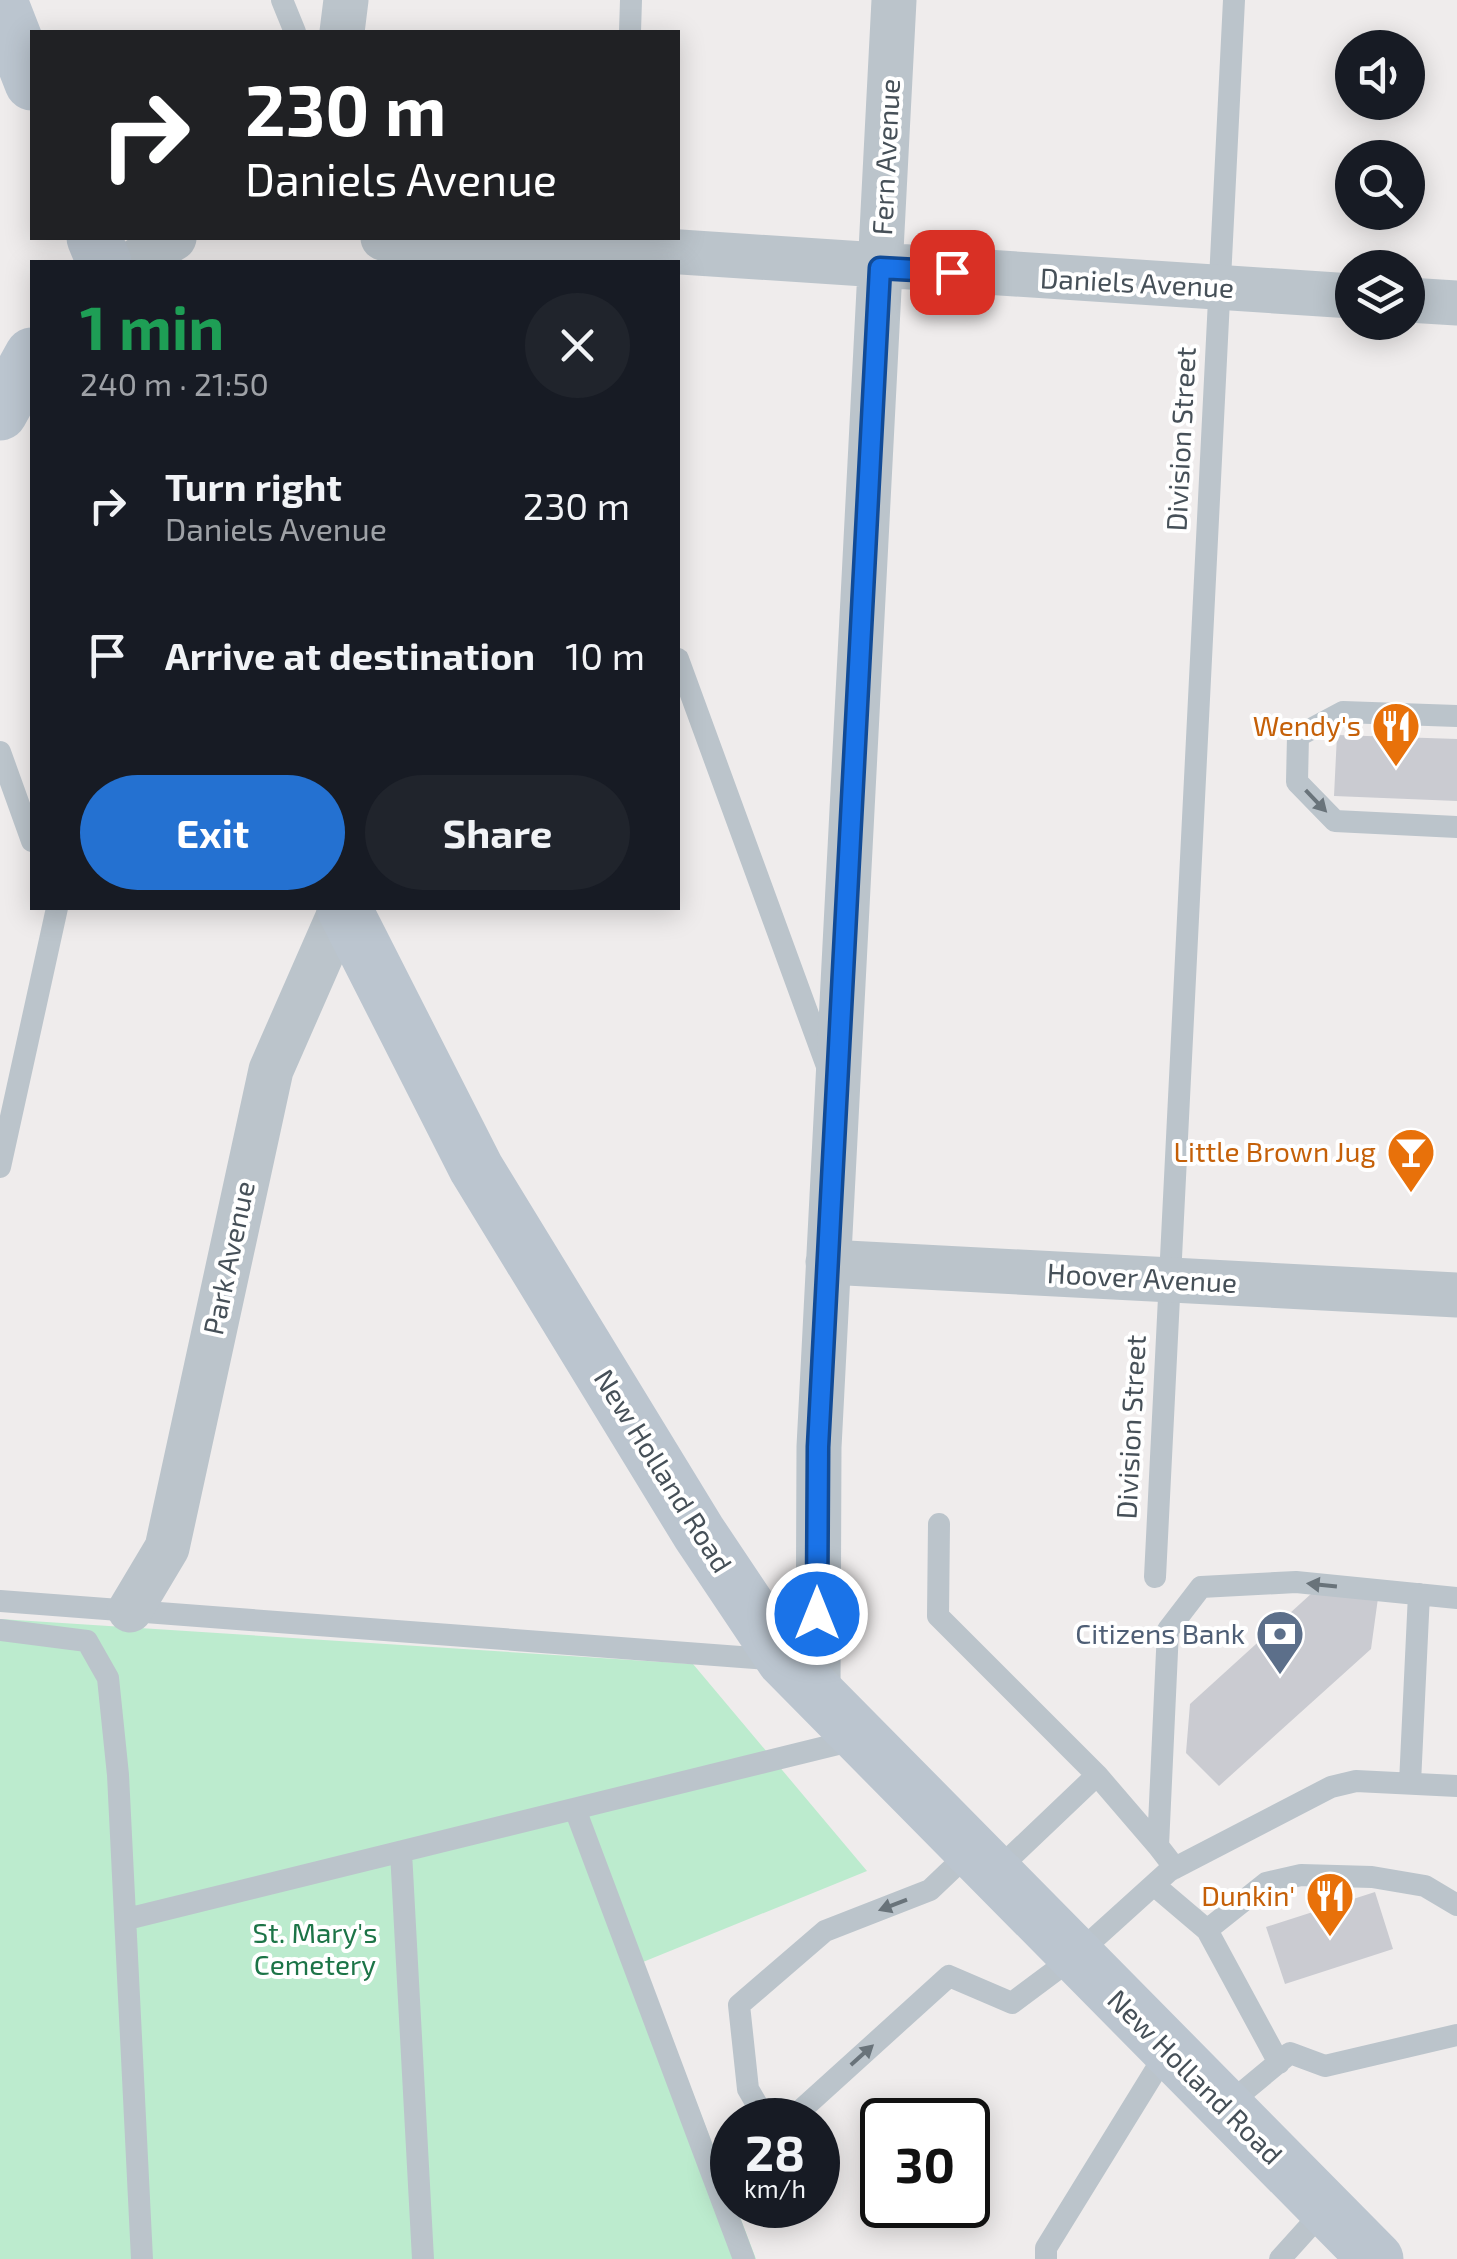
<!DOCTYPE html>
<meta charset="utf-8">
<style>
:root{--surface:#171b24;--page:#20242c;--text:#f1f3f6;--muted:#9ea1a6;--accent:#2471d1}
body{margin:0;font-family:"Exo 2",sans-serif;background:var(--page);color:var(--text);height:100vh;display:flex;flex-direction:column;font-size:38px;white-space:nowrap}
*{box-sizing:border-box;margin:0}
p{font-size:32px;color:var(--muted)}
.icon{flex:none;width:55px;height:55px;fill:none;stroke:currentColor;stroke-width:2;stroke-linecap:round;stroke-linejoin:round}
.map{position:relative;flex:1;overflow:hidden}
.details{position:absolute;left:30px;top:260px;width:650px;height:650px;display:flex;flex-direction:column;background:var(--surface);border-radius:0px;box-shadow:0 5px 25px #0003}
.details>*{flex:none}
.top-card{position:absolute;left:30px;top:30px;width:650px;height:210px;border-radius:0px;box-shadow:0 5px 25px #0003;background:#202124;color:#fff;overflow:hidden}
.tools{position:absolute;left:1335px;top:30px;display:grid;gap:20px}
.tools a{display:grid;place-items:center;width:90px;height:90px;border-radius:50%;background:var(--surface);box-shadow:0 5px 25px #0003;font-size:50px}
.speed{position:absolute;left:710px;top:2098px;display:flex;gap:20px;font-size:50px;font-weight:700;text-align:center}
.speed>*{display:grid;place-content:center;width:130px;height:130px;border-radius:50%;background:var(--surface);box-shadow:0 5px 25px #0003;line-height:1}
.speed small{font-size:25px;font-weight:400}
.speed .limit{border:5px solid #111;border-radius:15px;background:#fff;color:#111}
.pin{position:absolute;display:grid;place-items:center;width:85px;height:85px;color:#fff;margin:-42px;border-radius:20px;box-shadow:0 5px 15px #0006}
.me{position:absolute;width:110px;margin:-55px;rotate:0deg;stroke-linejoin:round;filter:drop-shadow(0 0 8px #0008)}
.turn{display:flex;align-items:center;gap:35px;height:210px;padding:0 50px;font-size:45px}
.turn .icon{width:130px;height:130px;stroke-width:2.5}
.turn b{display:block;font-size:70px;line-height:85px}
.round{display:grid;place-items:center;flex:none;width:105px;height:105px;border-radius:52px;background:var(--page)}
.overview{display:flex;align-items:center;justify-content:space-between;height:170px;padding:0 50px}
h1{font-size:60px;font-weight:700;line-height:75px;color:#1e9e55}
.button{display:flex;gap:20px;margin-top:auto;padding:20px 50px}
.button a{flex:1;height:115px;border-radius:60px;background:var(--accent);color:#fff;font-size:40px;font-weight:700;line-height:115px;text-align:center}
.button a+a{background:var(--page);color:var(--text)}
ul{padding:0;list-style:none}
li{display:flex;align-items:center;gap:30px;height:150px;padding:0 50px}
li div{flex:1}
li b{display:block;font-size:38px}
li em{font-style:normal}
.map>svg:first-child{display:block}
.green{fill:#bcebce}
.building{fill:#cacbd1}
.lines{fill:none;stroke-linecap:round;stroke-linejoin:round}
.lane{stroke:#bbc4cb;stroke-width:22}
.street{stroke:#bbc4cb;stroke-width:45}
.secondary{stroke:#bbc5cf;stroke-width:55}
.oneway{fill:#69737a}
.route-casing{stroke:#114b97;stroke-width:25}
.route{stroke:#1a73e8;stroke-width:18}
.labels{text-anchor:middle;stroke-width:8;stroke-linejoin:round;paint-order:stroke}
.street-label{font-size:28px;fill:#465058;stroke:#fff}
.food-label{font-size:28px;fill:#c56008;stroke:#fff;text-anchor:end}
.service-label{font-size:28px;fill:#4e5e75;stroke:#fff;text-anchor:end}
.park-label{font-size:28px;fill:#1c7447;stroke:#fff}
</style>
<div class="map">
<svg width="1457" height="2259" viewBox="0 0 1457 2259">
<rect width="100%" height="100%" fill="#efecec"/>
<!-- green -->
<path class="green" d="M0,1619l693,45 174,207 -224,91 113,297h-756z"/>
<!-- building -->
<path class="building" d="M1337,735l120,4v62l-123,-5z
M1312,1593l66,5 -7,51 -152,137 -33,-33 4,-49z
M1375,1892l18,57 -108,35 -19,-57z"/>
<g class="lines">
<!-- lane -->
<path class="lane" d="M282,0l13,32
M630,32l1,-32
M678,659l150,410
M1457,716l-114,-4 -45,24 -1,46 38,39 122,6
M0,752l32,89
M0,1167l57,-259
M939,1524l-1,92 159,159 -103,98
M1155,1577l79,-1577
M0,1601l780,59
M0,1630l87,11 21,37 10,97 24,484
M1097,1775l61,71
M1410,1783l9,-189
M575,1809l169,450
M401,1852l22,407
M1175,1868l-17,-22 10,-216 33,-43 95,-5 161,16
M1154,1885l53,45 59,-47 35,-8 71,2 53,9 32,19
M127,1919l731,-180
M1207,1930l72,133
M1226,2106l64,-53 35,13 132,-31
M766,2120l-18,-31 -9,-84 86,-74 105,-41 42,-40
M790,2120l159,-144 63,27 63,-47 94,-85 162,-84 25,-6 101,5
M1046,2259v-11l122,-198
M1280,2259l46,-51"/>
<!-- street -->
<path class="street" d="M342,32l4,-32
M383,238l237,10 732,48
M135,262l39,-24
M1408,300l49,3
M828,1262l629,33
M130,1610l37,-62 104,-478 71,-162
M818,1693l1,-246 75,-1447"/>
<!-- secondary -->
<path class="secondary" d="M0,1l32,82
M94,238l10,24
M0,413l32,-58
M344,908l132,260 223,365 85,127 592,599"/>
</g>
<!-- one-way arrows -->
<defs><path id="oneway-solid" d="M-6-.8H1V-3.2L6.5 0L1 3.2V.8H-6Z" transform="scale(2.5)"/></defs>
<g class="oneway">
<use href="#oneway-solid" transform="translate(1316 801) rotate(46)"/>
<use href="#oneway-solid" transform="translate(1322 1585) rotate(-174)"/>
<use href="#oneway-solid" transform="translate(893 1905) rotate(159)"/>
<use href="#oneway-solid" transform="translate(862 2055) rotate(-42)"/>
</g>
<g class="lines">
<!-- route casing -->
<g class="route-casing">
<path id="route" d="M817,1614l1,-167 62,-1179 72,4"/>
</g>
<!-- route -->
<use href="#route" class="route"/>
</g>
<!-- icons -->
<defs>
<g id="restaurant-pin" transform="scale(2.5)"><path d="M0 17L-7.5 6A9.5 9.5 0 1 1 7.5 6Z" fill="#e8710a" stroke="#fff"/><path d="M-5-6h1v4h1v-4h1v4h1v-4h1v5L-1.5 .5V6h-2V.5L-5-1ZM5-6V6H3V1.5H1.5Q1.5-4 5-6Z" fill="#fff"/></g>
<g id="bar-pin" transform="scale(2.5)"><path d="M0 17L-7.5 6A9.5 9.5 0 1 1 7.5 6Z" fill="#e8710a" stroke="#fff"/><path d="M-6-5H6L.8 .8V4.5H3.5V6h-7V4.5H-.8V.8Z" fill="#fff"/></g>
<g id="bank-pin" transform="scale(2.5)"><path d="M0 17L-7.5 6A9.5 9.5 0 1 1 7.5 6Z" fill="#5c6f8a" stroke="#fff"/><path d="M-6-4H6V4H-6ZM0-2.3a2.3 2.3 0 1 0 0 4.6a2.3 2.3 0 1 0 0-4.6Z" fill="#fff"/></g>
</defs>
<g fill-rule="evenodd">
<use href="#restaurant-pin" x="1396" y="726"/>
<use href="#bar-pin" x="1411" y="1152"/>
<use href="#bank-pin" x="1280" y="1634"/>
<use href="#restaurant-pin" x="1330" y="1896"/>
</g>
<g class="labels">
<!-- street labels -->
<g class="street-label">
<text transform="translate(886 157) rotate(-87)" y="10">Fern Avenue</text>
<text transform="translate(1137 283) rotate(3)" y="10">Daniels Avenue</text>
<text transform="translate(1181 439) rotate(-87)" y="10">Division Street</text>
<text transform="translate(229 1258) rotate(-78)" y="10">Park Avenue</text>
<text transform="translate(1142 1278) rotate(3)" y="10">Hoover Avenue</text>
<text transform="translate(1131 1427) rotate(-87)" y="10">Division Street</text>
<text transform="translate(663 1471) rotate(58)" y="10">New Holland Road</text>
<text transform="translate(1195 2077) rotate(45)" y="10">New Holland Road</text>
</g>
<!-- food labels -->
<g class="food-label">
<text x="1361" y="736">Wendy's</text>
<text x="1376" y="1162">Little Brown Jug</text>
<text x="1295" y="1906">Dunkin'</text>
</g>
<!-- service labels -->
<g class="service-label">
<text x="1245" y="1644">Citizens Bank</text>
</g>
<!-- park labels -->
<g class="park-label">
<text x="315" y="1943">St. Mary's<tspan x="315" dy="32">Cemetery</tspan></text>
</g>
</g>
</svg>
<div class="tools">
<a><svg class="icon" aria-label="sound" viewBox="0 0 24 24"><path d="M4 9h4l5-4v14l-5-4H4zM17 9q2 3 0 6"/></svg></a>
<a><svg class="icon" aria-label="search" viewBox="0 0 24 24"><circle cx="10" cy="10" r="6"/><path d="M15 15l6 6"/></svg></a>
<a><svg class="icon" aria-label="layers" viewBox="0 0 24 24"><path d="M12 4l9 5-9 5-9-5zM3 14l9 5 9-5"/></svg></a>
</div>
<div class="speed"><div>28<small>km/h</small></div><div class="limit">30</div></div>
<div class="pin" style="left:952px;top:272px;background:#d93025"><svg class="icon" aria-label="arrive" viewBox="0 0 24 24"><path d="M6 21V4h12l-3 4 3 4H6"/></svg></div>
<svg class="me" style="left:817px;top:1614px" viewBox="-20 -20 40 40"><circle r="17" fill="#1a73e8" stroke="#fff" stroke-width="3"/><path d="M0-11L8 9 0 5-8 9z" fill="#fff"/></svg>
<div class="top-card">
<div class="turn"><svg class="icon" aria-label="right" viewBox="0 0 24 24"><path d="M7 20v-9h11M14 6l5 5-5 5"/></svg><div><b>230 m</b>Daniels Avenue</div></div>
</div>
<section class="details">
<div class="overview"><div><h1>1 min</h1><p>240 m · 21:50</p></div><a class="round"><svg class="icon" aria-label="close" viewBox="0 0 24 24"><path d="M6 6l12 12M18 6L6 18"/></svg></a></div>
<ul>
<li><svg class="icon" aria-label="right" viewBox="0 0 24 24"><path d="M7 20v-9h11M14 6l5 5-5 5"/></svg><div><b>Turn right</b><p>Daniels Avenue</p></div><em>230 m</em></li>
<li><svg class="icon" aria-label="arrive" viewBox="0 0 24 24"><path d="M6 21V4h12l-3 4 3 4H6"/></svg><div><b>Arrive at destination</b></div><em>10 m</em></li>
</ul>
<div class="button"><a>Exit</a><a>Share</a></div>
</section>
</div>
